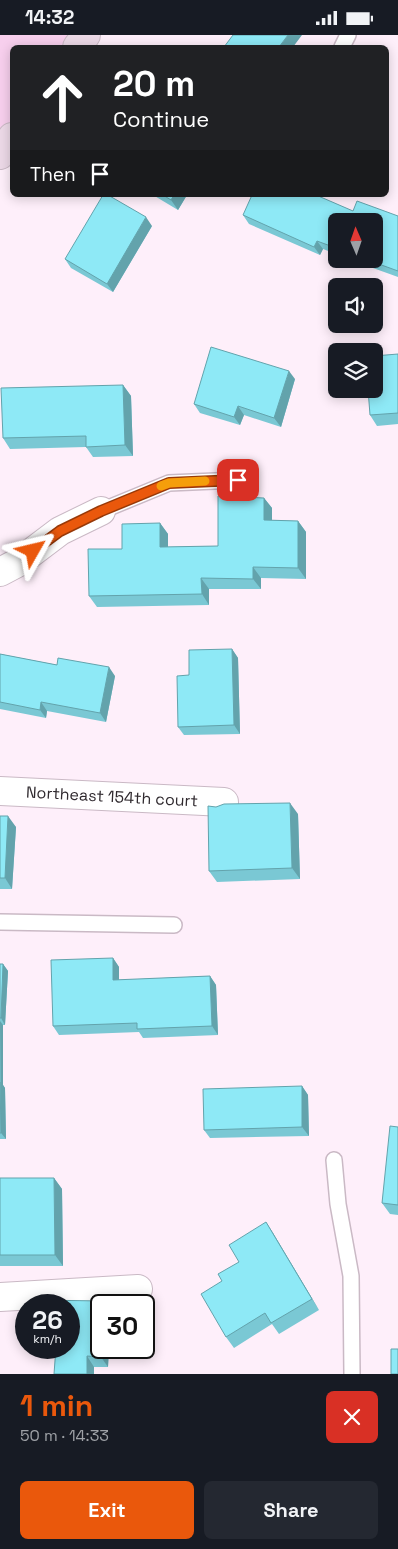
<!DOCTYPE html>
<meta charset="utf-8">
<style>
:root{--surface:#171b24;--page:#242831;--text:#f1f3f6;--muted:#9ea1a6;--accent:#ea580c}
body{margin:0;font-family:"Space Grotesk",sans-serif;background:var(--page);color:var(--text);height:100vh;display:flex;flex-direction:column;font-size:19px;white-space:nowrap}
*{box-sizing:border-box;margin:0}
p{font-size:16px;color:var(--muted)}
.icon{flex:none;width:28px;height:28px;fill:none;stroke:currentColor;stroke-width:2;stroke-linecap:round;stroke-linejoin:round}
.map{position:relative;height:1339px;overflow:hidden}
.drawer{display:flex;flex-direction:column;background:var(--surface);flex:1}
.drawer>*{flex:none}
.hud{position:absolute;left:10px;top:10px;width:379px;height:152px;border-radius:8px;box-shadow:0 2px 12px #0003;background:#202124;color:#fff;overflow:hidden}
.needle{width:32px;rotate:358deg}
.buttons{position:absolute;left:328px;top:178px;display:grid;gap:10px}
.buttons a{display:grid;place-items:center;width:55px;height:55px;border-radius:8px;background:var(--surface);box-shadow:0 2px 12px #0003;font-size:25px}
.speed{position:absolute;left:15px;top:1259px;display:flex;gap:10px;font-size:25px;font-weight:700;text-align:center}
.speed>*{display:grid;place-content:center;width:65px;height:65px;border-radius:50%;background:var(--surface);box-shadow:0 2px 12px #0003;line-height:1}
.speed small{font-size:12px;font-weight:400}
.speed .limit{border:2px solid #111;border-radius:8px;background:#fff;color:#111}
.pin{position:absolute;display:grid;place-items:center;width:42px;height:42px;color:#fff;margin:-21px;border-radius:10px;box-shadow:0 2px 8px #0006}
.me{position:absolute;width:55px;margin:-28px;rotate:53deg;stroke-linejoin:round;filter:drop-shadow(0 0 4px #0008)}
.turn{display:flex;align-items:center;gap:18px;height:105px;padding:0 20px;font-size:22px}
.turn .icon{width:65px;height:65px;stroke-width:2.5}
.turn b{display:block;font-size:35px;line-height:42px}
.then{display:flex;align-items:center;height:48px;padding:0 20px;background:#0003;gap:10px;font-size:19px}
.round{display:grid;place-items:center;flex:none;width:52px;height:52px;border-radius:8px;background:var(--page)}
.overview{display:flex;align-items:center;justify-content:space-between;height:85px;padding:0 20px}
h1{font-size:30px;font-weight:800;line-height:38px;color:var(--accent)}
.button{display:flex;gap:10px;margin-top:auto;padding:10px 20px}
.button a{flex:1;height:58px;border-radius:8px;background:var(--accent);color:#fff;font-size:20px;font-weight:800;line-height:58px;text-align:center}
.button a+a{background:var(--page);color:var(--text)}
.status{display:flex;justify-content:space-between;align-items:center;height:35px;padding:0 25px;background:var(--surface);direction:ltr}
.status svg{height:14px;fill:currentColor}
.map>svg:first-child{display:block}
.green{fill:#f7cfed}
.lines{fill:none;stroke-linecap:round;stroke-linejoin:round}
.service-casing{stroke:#cab9c5;stroke-width:18}
.minor-casing{stroke:#cab9c5;stroke-width:30}
.secondary-casing{stroke:#cab9c5;stroke-width:30}
.service{stroke:#fff;stroke-width:15}
.minor{stroke:#fff;stroke-width:28}
.secondary{stroke:#ecd9e7;stroke-width:28}
.wall{fill:#7ac8d4}
.shaded-wall{fill:#63a3ac}
.building{fill:#8ee9f6;stroke:#63a3ac}
.route-casing{stroke:#983908;stroke-width:12}
.route{stroke:#ea580c;stroke-width:9}
.slow{stroke:#f59e0b;stroke-width:9}
.labels{text-anchor:middle;stroke-width:4.5;stroke-linejoin:round;paint-order:stroke}
.street-label{font-size:16px;fill:#2f292e;stroke:#fff}
</style>
<div class="status"><b>14:32</b><svg viewBox="0 0 49 12"><path d="M0 12V9h3v3zM5 12V6h3v6zM10 12V3h3v9zM15 12V0h3v12zM26 1h20v11H26zM47 4h2v5h-2z"/></svg></div>
<div class="map">
<svg width="398" height="1339" viewBox="0 0 398 1339">
<rect width="100%" height="100%" fill="#feeffa"/>
<!-- green -->
<path class="green" d="M0,0h93l-10,12h-71v92l-12,16z"/>
<g class="lines">
<!-- service casing -->
<g class="service-casing">
<path id="service" d="M342,12l6,-12
M101,476l68,-28 69,-3
M0,887l174,3
M334,1125l4,44 13,72 1,98"/>
</g>
<!-- minor casing -->
<g class="minor-casing">
<path id="minor" d="M0,537l19,-10 41,-31 41,-20
M0,756l224,11
M0,1262l138,-8"/>
</g>
<!-- secondary casing -->
<g class="secondary-casing">
<path id="secondary" d="M77,12l9,-12
M0,120l12,-18"/>
</g>
<!-- service -->
<use href="#service" class="service"/>
<!-- minor -->
<use href="#minor" class="minor"/>
<!-- secondary -->
<use href="#secondary" class="secondary"/>
</g>
<!-- wall -->
<path class="wall" d="M153,160h34l-9,15z
M353,176l45,5v61l-50,-18h26l-38,-38v33l-13,-5 -3,6 -71,-31 -6,-9z
M152,191l-39,66 -42,-24 -6,-9z
M398,319v70l-21,2 -7,-11z
M295,344l-14,48 -37,-12 -4,10 -40,-12 -6,-9z
M123,350l8,11 2,60 -40,1 -7,-10 -76,2 -7,-11z
M264,463l8,10v12l26,1 8,11v47l-45,-1v11h-52v16l-112,2 -8,-11 33,-47 38,-26 8,11v13l50,-1z
M232,614l6,9 2,76 -56,1 -6,-8 11,-52z
M0,619l115,22 -9,46 -59,-11 -1,7 -46,-9z
M216,772l82,7 2,65 -83,3 -8,-11z
M0,781l16,11 -4,62h-12z
M113,923l6,9v13l91,-4 6,9 2,50 -75,3 -4,-6 -80,3 -6,-9z
M0,929h3l5,7 -3,54h-2v60l2,3 1,51h-6z
M302,1051l6,9 1,41 -99,2 -6,-8z
M398,1092v88l-8,-1 -8,-11z
M0,1143h54l8,11 1,77h-63z
M266,1187l7,11 46,77 -40,24 -7,-10 -38,24 -8,-11 -4,-56 17,-19z
M101,1312h8l-1,20h-14l-40,7z"/>
<!-- shaded-wall -->
<path class="shaded-wall" d="M288,0h14l-9,12h-14z
M174,160h13l-9,15 -7,-10z
M146,182l6,9 -39,66 -6,-8z
M317,206l6,8 -3,6 -6,-8z
M289,336l6,8 -14,48 -7,-9z
M123,350l8,11 2,60 -8,-11z
M238,371l6,9 -4,10 -6,-8z
M264,463l8,10v23l-8,-11z
M298,486l8,11v47l-8,-11z
M160,488l8,11v24l-8,-11z
M253,532l8,11v11l-8,-10z
M201,543l8,11v16l-7,-11z
M232,614l6,9 2,76 -6,-9z
M109,632l6,9 -9,46 -6,-9z
M41,667l6,9 -1,7 -6,-8z
M290,768l8,11 2,65 -8,-11z
M8,781l8,11 -4,62 -7,-11z
M113,923l6,9v22l-6,-9z
M3,929l5,7 -3,54 -4,-7z
M210,941l6,9 2,50 -6,-9z
M0,986l3,4v60l2,3 1,51 -5,-6z
M302,1051l6,9 1,41 -7,-9z
M54,1143l8,11 1,77 -8,-11z
M266,1187l7,11 46,77 -7,-11z
M102,1312h7l-1,20 -7,-10z
M87,1321l7,11v7h-7z"/>
<!-- building -->
<path class="building" d="M233,0h55l-9,12h-55z
M103,160h5l38,22 -39,67 -42,-25z
M163,160h11l-3,5z
M252,160h64l37,16 4,-10 41,15v55l-33,-12h9v-38h-38v27l-19,-7 -3,6 -71,-32z
M211,312l78,24 -15,47 -36,-12 -4,11 -40,-13z
M398,319v59l-28,2 -2,-26h6v-33z
M123,350l2,60 -39,2v-11l-83,2 -2,-50z
M218,461l46,2v22l34,1v47l-45,-1v12l-52,-1 1,16 -113,2 -1,-47h34v-25l38,-1v24l58,-1z
M232,614l2,76 -56,2 -1,-51 12,-1v-25z
M0,619l57,11 1,-7 51,9 -9,46 -59,-11 -1,8 -40,-8z
M290,768l2,65 -83,3 -1,-65 8,1 8,-3z
M0,781h8l-3,62h-5z
M113,923v22l97,-4 2,50 -75,3v-6l-84,3 -2,-66z
M0,929h3l-2,54h-1z
M0,1047l1,51h-1z
M302,1051v41l-98,3 -1,-41z
M390,1091l8,1v78l-16,-2z
M0,1143h54l1,77h-55z
M266,1187l46,77 -41,24 -6,-10 -39,24 -25,-43 21,-13 -4,-7 21,-12 -10,-17z
M35,1265l69,1v4h-3v52l-14,-1v18h-33l2,-27h13v-42h-34z
M391,1314h7v25h-7z"/>
<g class="lines">
<!-- route casing -->
<g class="route-casing">
<path id="route" d="M33,516l27,-20 41,-20 68,-28 69,-3"/>
</g>
<!-- route -->
<use href="#route" class="route"/>
<!-- slow -->
<path class="slow" d="M161,451l8,-3 36,-2"/>
</g>
<g class="labels">
<!-- street labels -->
<g class="street-label">
<text transform="translate(112 761) rotate(3)" y="6">Northeast 154th court</text>
</g>
</g>
</svg>
<div class="buttons">
<a><svg class="needle" viewBox="-14 -14 28 28"><path d="M0-13l5 13h-10z" fill="#e53935"/><path d="M0 13l5-13h-10z" fill="#9ea1a6"/></svg></a>
<a><svg class="icon" aria-label="sound" viewBox="0 0 24 24"><path d="M4 9h4l5-4v14l-5-4H4zM17 9q2 3 0 6"/></svg></a>
<a><svg class="icon" aria-label="layers" viewBox="0 0 24 24"><path d="M12 4l9 5-9 5-9-5zM3 14l9 5 9-5"/></svg></a>
</div>
<div class="speed"><div>26<small>km/h</small></div><div class="limit">30</div></div>
<div class="pin" style="left:238px;top:445px;background:#d93025"><svg class="icon" aria-label="arrive" viewBox="0 0 24 24"><path d="M6 21V4h12l-3 4 3 4H6"/></svg></div>
<svg class="me" style="left:33px;top:516px" viewBox="-20 -20 40 40"><path d="M0-17L14 15 0 8-14 15z" fill="#ea580c" stroke="#fff" stroke-width="4"/></svg>
<div class="hud">
<div class="turn"><svg class="icon" aria-label="ahead" viewBox="0 0 24 24"><path d="M12 20V5M6 11l6-6 6 6"/></svg><div><b>20 m</b>Continue</div></div>
<div class="then">Then<svg class="icon" aria-label="arrive" viewBox="0 0 24 24"><path d="M6 21V4h12l-3 4 3 4H6"/></svg></div>
</div>
</div>
<section class="drawer">
<div class="overview"><div><h1>1 min</h1><p>50 m · 14:33</p></div><a class="round" style="background:#d93025;color:#fff"><svg class="icon" aria-label="close" viewBox="0 0 24 24"><path d="M6 6l12 12M18 6L6 18"/></svg></a></div>
<div class="button"><a>Exit</a><a>Share</a></div>
</section>
